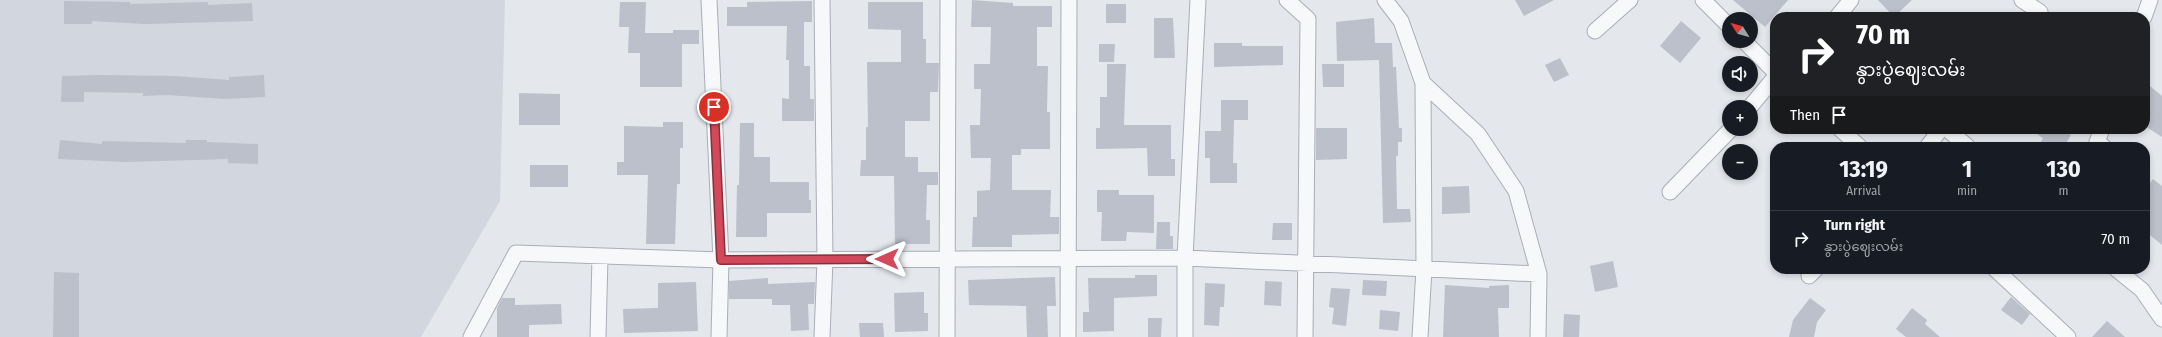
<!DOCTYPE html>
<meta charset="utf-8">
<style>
:root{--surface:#171b24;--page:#242831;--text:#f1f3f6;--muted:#9ea1a6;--line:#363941}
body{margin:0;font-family:"Fira Sans Condensed","Noto Sans Myanmar",sans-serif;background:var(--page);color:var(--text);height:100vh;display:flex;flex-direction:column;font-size:15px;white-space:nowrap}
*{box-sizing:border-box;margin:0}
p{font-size:13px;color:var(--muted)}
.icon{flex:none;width:22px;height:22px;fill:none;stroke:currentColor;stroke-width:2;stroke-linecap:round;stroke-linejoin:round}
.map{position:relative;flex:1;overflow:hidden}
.drawer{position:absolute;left:1770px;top:142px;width:380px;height:132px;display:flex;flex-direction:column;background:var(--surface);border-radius:16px;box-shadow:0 2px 6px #0003}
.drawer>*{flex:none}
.top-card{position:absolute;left:1770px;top:12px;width:380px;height:122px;border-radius:16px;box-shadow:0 2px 6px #0003;background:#202124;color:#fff;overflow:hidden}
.needle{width:26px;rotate:307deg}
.fabs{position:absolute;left:1722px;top:12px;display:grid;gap:8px}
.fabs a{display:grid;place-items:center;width:36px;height:36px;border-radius:50%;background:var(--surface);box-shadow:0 2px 6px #0003;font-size:20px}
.pin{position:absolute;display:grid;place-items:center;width:34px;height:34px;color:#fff;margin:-17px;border:2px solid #fff;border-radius:50%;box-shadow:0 1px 4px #0007}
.me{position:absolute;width:44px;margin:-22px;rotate:270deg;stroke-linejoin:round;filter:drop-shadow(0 0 3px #0008)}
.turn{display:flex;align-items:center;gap:14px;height:84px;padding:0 20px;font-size:18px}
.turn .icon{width:52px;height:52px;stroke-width:2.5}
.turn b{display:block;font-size:28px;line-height:34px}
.then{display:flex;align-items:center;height:38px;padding:0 20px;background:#0003;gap:8px;font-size:15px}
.eta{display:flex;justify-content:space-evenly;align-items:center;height:68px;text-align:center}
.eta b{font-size:24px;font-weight:700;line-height:28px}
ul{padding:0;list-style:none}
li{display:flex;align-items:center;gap:12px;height:56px;padding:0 20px;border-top:1px solid var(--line)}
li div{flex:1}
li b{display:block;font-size:15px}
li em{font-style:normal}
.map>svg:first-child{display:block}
.built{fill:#d2d6de}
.building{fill:#bbc0ca}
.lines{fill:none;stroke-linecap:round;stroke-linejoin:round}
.street-casing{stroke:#a9aeb7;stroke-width:17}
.street{stroke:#f7f8fa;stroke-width:15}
.route-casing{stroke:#882f3b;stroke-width:10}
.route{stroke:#d1495b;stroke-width:7}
</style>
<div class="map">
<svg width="2162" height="337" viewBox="0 0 2162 337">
<rect width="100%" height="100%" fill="#e4e7ec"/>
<!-- built -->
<path class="built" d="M0,0h505l-5,201 -79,136h-421z"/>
<!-- building -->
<path class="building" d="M972,0l41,3v3h39v21h-15v39h11l-1,46h3v37h-29v6h-9v35h39l-1,27h9v17l-47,1v12h-40l1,-30h4v-26l13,-1 1,-32h-20l-1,-33h10l1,-36h-7v-25h16l1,-37h-20z
M1515,0h39l-30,16z
M1733,0h55l-23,27z
M1878,0h34l-18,17z
M64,1l66,1v2l78,-2v3l44,-2 1,18 -108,3 -53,-3v3h-28z
M812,1v21h-8v44h6v33h4v22h-32v-23l7,1v-39h-3l1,-34h-60v-19h20v-5z
M620,2h26l-1,31h28v-3h26v14h-17v43h-42v-34h-12l1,-26h-10z
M868,2h55v37h3v24h13l-1,29h-8v29h-25v36h13v15h20v13h-11l-1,35h4v24h-35l-1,-68h-34l1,-16h5v-33h2l-1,-65h34v-32l-33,-1z
M1106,4h20v19h-20z
M1154,18h19l2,40h-21z
M1374,18l1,25h17l1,24h3l3,61h3v14h-4v14h-2l1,53h13l1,13 -28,1 -4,-163 -42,1 -1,-39z
M1681,21l20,17 -21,25 -20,-17z
M1214,43h28v3h41v19l-69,2z
M1099,44h16l-1,18h-15z
M1560,58l9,17 -15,7 -9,-17z
M1107,64h19l-2,61h47v34h4v17h-27l-1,-28 -51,1v-21h4v-31h7z
M1322,64h22v23h-21z
M101,75l74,1 54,4v-3l35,-2 1,22 -39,2 -60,-4 -23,1v-3l-59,-1v10h-23l1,-26z
M2145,82l17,14v41l-17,-11z
M519,93l41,1v31h-41z
M1221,100h27v20h-14l-1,43h4v20h-27v-25h-5v-27h16z
M663,122h20v26h-3v36h-3l-2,60h-29l2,-69h-31v-13h7v-36l39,1z
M740,123h14v34h16v25h39v18h2v13h-44v24h-31l1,-52h2z
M1316,128h31v31l-31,1z
M2029,129h31l11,6 -7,12h-26l5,-9z
M60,140l42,4v-3l84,2v-3h21v2l51,2v20l-30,-1v-4l-102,3 -68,-3z
M530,165h38v22h-38z
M2153,179l9,7v59l-17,-14v-41z
M1469,186l1,27 -28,1v-27z
M1097,190h22v5h35v38l-27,-1 -1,9h-25l1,-29h-5z
M1157,222h13v14h3v13h-17z
M1273,223h19v17h-20z
M1613,261l5,26 -23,5 -5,-26z
M54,272l25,1v64h-26z
M1135,275h22v21l-43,2v33l-31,1v-20h6l-1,-34h47z
M1055,277l1,29h-9l1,31h-21l-1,-31 -57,-1 -1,-25z
M768,278v6l47,-2 -1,22h-6l1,26 -18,1 -1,-26h-18v-6h-43v-18z
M1363,280l24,1 -1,15 -24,-1z
M1265,281l17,1 -1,24 -17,-1z
M696,282l2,49 -74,2 -1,-24 35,-1v-25z
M1205,283l20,1 -1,23h-4l-1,19 -15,-1z
M1445,285l44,3v-2l20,-1v23h-11l1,29h-56z
M1331,288l19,1 -4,37 -14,-2 2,-16 -5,-1z
M924,292v21h4v18l-33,1 -1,-39z
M2011,297l19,17 -8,11 -21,-15z
M502,298h13v7l46,-1 1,20 -33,1v12h-32v-29z
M1810,298l16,12 -9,12 -3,15h-25l4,-17z
M1912,308l15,12 -2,4 15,13h-34l-10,-8z
M1380,310l20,2 -2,19 -19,-2z
M1564,314l16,1 -1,22h-16z
M1148,318h14l-1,19h-13z
M2107,321l18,16h-33z
M859,323h24l1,14h-24z"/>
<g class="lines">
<!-- street casing -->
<g class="street-casing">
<path id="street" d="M709,0l12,260 -2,77
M1287,0l21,19 -3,318
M1385,0l16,21 22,62 1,186 -4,68
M1703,0l26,26
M2022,0l18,12 -4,5
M1837,17l14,-17
M2144,17l6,-17
M1595,31l35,-31
M1744,41l31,31
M1423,83l55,51 38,57 23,83 -1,63
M1750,107l25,-30
M1840,129l20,18
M1947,129l21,18
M2102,129l-5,13 7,5
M1927,147l14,-18
M1670,192l61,-63
M1995,269l73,68
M2116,269l26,21 20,29
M1809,276l7,-7
M471,337l45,-84 205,7 464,-2 354,16
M598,337l2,-80
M822,337l3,-77 -3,-260
M947,337l1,-337
M1068,337l1,-337
M1185,337v-79l13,-258"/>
</g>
<!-- street -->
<use href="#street" class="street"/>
</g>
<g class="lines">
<!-- route casing -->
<g class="route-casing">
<path id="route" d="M714,107l7,153 166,-1"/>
</g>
<!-- route -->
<use href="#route" class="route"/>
</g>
</svg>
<div class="fabs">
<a><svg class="needle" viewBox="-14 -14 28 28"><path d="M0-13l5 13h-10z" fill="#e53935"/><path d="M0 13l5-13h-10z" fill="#9ea1a6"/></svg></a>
<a><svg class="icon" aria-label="sound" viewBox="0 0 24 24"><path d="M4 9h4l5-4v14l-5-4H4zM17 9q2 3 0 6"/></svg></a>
<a>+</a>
<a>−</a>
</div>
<div class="pin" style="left:714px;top:107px;background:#d93025"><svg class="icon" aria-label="arrive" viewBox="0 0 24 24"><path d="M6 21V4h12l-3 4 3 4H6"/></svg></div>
<svg class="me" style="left:887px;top:259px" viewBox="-20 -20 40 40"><path d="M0-17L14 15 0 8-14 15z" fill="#d1495b" stroke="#fff" stroke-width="4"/></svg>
<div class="top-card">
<div class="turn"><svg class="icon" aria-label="right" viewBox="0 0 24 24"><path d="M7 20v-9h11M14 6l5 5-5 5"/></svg><div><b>70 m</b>နွားပွဲဈေးလမ်း</div></div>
<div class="then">Then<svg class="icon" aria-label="arrive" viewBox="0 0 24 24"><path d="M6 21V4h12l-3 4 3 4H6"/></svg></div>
</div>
<section class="drawer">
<div class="eta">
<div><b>13:19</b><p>Arrival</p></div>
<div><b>1</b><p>min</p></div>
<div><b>130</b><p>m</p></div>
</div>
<ul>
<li><svg class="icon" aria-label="right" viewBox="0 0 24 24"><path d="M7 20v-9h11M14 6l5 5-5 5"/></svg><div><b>Turn right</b><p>နွားပွဲဈေးလမ်း</p></div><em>70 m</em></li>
</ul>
</section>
</div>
